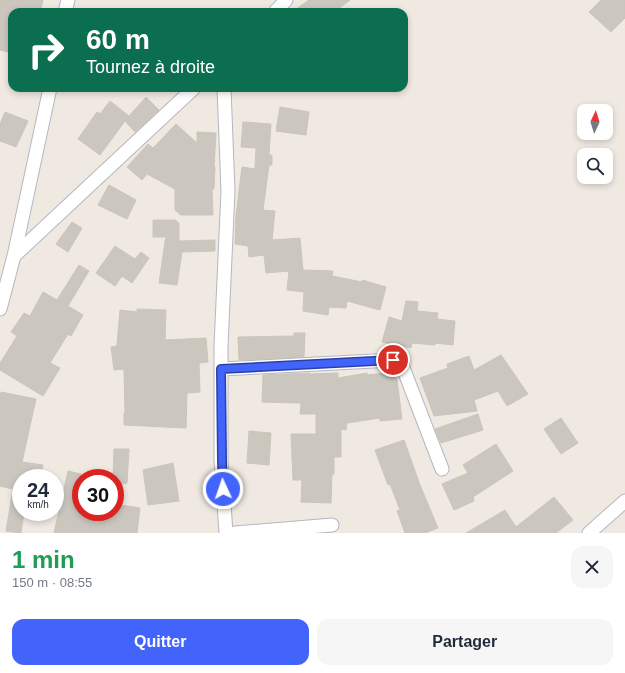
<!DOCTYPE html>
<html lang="fr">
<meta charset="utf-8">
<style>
:root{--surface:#fff;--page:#f6f6f7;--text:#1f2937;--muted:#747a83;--accent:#4264fb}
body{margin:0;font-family:Helvetica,sans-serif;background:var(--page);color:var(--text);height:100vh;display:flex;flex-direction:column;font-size:15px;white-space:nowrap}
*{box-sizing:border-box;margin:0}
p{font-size:13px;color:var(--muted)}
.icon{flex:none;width:22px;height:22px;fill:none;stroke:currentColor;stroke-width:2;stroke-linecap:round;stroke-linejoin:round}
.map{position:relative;height:533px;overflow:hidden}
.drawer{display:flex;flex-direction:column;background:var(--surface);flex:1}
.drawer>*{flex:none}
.hud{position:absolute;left:8px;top:8px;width:400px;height:84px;border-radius:12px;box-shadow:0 2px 6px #0003;background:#0b6e4f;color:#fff;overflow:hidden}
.needle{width:26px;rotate:4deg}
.buttons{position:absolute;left:577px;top:104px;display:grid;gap:8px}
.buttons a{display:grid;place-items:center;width:36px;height:36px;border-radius:8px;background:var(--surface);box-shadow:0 2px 6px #0003;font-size:20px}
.speed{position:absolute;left:12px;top:469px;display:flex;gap:8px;font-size:20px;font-weight:700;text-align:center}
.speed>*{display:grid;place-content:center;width:52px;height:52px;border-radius:50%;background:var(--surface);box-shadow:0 2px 6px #0003;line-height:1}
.speed small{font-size:10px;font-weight:400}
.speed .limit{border:6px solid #d22;background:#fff;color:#111}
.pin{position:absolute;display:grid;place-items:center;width:34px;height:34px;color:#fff;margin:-17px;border:2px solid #fff;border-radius:50%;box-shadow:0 1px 4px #0007}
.me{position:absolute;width:44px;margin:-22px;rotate:357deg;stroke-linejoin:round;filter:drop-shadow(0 0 3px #0008)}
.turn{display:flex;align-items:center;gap:14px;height:84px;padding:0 12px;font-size:18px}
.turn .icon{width:52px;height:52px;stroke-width:2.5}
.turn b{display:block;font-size:28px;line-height:34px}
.round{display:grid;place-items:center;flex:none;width:42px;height:42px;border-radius:12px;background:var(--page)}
.headline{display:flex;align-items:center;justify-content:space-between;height:68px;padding:0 12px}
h1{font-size:24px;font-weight:700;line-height:30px;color:#1e9e55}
.cta{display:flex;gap:8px;margin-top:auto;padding:8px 12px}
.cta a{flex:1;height:46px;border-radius:12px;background:var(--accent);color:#fff;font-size:16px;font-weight:700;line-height:46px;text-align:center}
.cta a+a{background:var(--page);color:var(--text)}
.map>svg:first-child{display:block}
.building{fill:#cbc7bf;stroke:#cbc5ba}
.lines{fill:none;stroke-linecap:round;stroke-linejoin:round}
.minor-casing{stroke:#b4b7c1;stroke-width:15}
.minor{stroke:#fff;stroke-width:13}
.route-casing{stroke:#2b41a3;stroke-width:10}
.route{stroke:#4264fb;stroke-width:7}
</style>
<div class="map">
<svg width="625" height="533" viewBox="0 0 625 533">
<rect width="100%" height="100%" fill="#efe9e1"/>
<!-- building -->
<path class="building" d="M0,0h43l-3,12h-28v41l-12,-3z
M309,0h41l-16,12h-42z
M601,0h24v18l-14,14 -22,-20z
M146,97l13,13 -24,22 -10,-11 -25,34 -22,-16 19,-27 3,2 10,-13 19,15z
M280,107l29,5 -3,23 -30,-4z
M5,112l23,9 -12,26 -16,-6v-17z
M243,122l28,2 -2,31h3v10h-3l-6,45 12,1 -3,29 28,-2 3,32 30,1 -1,5 30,6v-2l24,7 -6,23 -33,-9 -1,7 -17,-1 -1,8 -25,-4 1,-19 -17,-2 2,-19 -23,2 -2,-18 -15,2 -1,-11 -13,-2 1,-29 6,-48 13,2 1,-21 -15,-1z
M176,124l21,19v-11l19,1 -2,34h1l-1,22h-2l1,26h-32l-6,-5v-21l-28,-15 -5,6 -15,-13 21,-23 5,4z
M109,185l27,15 -9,19 -29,-14z
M153,220h23v1l3,2v18l36,-1v11l-33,1 -5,33 -18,-2 7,-48 -2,2h-11z
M72,222l10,6 -14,24 -12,-8z
M115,246l20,13 6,-7 8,6 -17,25 -10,-7 -7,10 -19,-13z
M79,265l10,6 -21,35 15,9 -12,21 -3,-2 -18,29 10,5 -17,28 -43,-26v-7l17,-27 -6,-4 13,-19 6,3 13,-24 14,8z
M406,301l12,1 -1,9 21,2 -1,6 18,2 -2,24 -18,-2v2l-23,-2 -1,5 -29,-6 7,-25 13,4z
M137,309l29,1 -1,30 41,-2 2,24 -9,1 1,29 -13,1 -1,35 -62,-3v-12h1l-1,-44 -10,1 -3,-23 6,-1 3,-36 17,2z
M294,333h11l-1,24 -65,3 -1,-23 56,-1z
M501,355l27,39 -21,12 -9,-15 -24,9 3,11 -43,5 -14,-38 28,-10 -1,-4 22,-8 5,14z
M396,372l6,47 -22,2v-3l-33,5 -1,7 -5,-1v28h-7v17h-2l-1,29 -30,-1 1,-22h-9l-2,-46h25v-20h-16l1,-11h-3l-36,-1 1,-27 47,-2v1l28,-1v5l29,-5v2z
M1,392l35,7 -14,63 21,3 -2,13h-20v34h3l-3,21 -15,-2 7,-42 -13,-3v-89z
M478,414l5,16 -42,13 -6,-14z
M561,418l17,25 -17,11 -17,-25z
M249,431l22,2 -2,32 -22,-2z
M404,440l16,45 18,43 -13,5h-20l-8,-22 3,-1 -10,-26 -2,1 -13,-35z
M496,444l17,27 -40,26 1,4 -20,9 -12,-26 26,-11 -5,-8z
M114,449h15l-2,34 -12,3v-8h-2z
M173,463l6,38 -31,4 -5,-35z
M68,471l13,3v38h34v-8l25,4 -3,25h-83z
M554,497l19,23 -17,13h-90l39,-23 11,17z"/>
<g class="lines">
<!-- minor casing -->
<g class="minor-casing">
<path id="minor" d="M65,12l3,-12
M275,12l11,-12
M224,88l4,103 -7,155v114l5,73
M14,256l180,-168
M0,309l14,-53 36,-168
M221,369l172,-9 6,1 3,4 40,104
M235,533l97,-8
M589,533l36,-32"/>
</g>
<!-- minor -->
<use href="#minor" class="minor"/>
</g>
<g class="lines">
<!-- route casing -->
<g class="route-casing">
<path id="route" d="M223,489l-1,-29 -1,-91 172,-9"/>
</g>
<!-- route -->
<use href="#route" class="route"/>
</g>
</svg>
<div class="buttons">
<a><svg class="needle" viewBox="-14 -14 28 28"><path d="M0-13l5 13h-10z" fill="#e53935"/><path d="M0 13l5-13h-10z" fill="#747a83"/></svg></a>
<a><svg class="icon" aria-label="search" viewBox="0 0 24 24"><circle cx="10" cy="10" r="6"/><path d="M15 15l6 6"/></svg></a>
</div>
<div class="speed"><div>24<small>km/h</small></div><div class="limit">30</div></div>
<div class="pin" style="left:393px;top:360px;background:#d93025"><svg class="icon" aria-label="arrive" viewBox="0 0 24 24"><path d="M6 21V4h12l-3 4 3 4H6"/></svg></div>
<svg class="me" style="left:223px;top:489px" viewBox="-20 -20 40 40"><circle r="17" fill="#4264fb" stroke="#fff" stroke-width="3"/><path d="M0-11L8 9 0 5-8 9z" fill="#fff"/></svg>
<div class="hud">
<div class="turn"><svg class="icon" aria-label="right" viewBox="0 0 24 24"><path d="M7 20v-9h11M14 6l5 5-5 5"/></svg><div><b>60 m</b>Tournez à droite</div></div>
</div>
</div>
<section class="drawer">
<div class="headline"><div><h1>1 min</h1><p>150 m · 08:55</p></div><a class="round"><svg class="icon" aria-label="close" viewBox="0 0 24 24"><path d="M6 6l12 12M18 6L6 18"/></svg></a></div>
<div class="cta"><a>Quitter</a><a>Partager</a></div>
</section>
